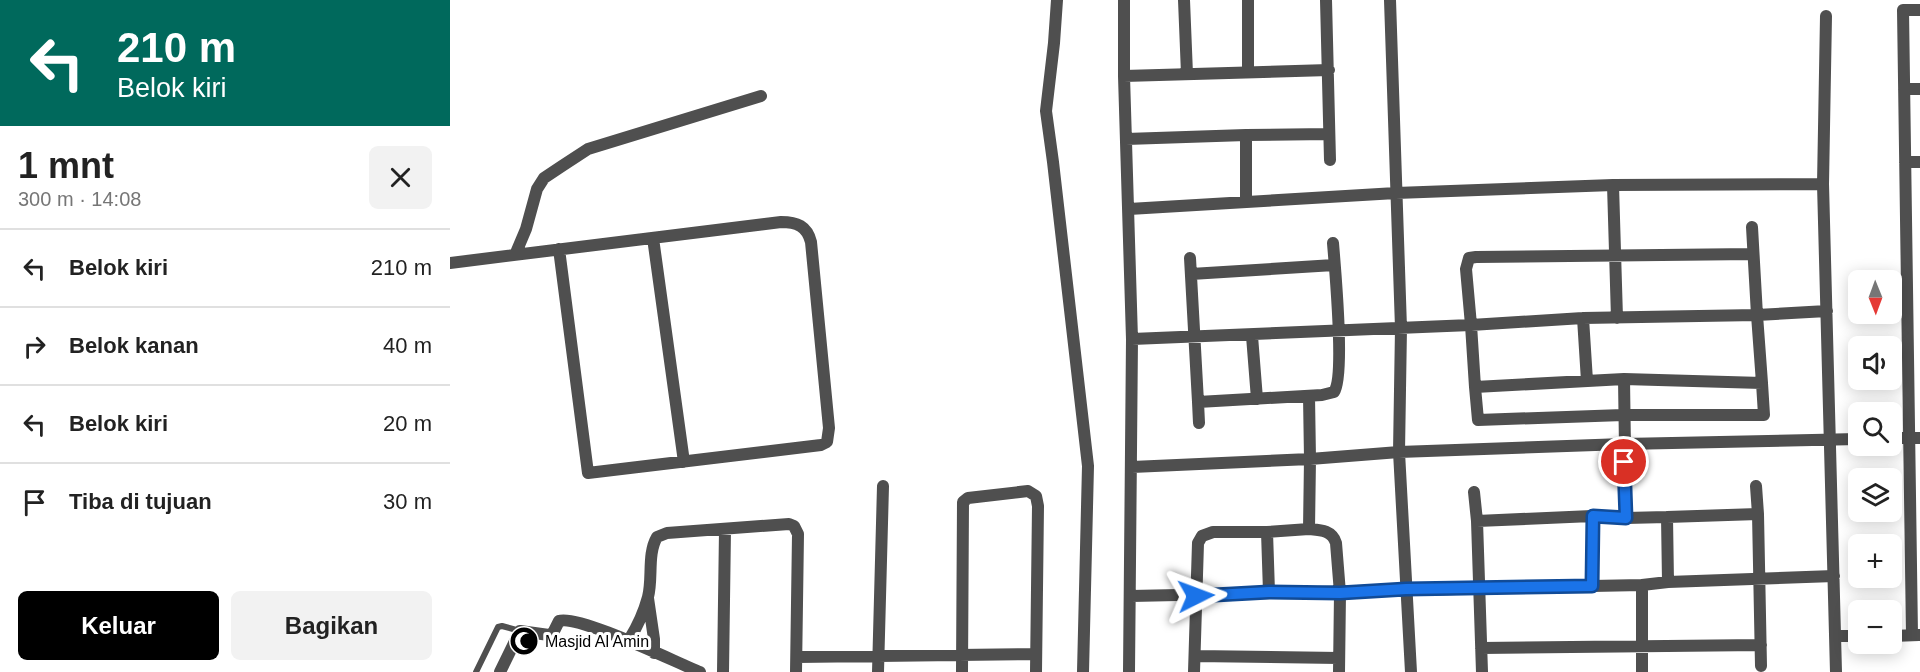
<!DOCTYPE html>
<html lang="id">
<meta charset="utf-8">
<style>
:root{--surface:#fff;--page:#f2f2f2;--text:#222;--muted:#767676;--line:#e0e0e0;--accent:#000}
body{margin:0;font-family:Arial,sans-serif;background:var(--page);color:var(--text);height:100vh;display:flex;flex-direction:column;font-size:22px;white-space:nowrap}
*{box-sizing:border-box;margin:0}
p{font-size:20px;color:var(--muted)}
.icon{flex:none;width:33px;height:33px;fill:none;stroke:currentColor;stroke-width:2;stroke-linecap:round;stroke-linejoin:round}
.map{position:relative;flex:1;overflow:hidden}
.drawer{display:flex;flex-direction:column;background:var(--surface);width:450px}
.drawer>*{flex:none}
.hud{background:#00695c;color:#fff;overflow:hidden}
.needle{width:39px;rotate:179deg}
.buttons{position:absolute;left:1398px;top:270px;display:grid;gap:12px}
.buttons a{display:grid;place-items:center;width:54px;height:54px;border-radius:9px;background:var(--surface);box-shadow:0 3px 15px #0003;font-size:30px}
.pin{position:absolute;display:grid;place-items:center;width:51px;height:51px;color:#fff;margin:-26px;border:3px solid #fff;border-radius:50%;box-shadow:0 2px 6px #0007}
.me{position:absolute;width:66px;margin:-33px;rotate:87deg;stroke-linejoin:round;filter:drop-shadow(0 0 4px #0008)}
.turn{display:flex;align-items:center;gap:21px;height:126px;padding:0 18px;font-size:27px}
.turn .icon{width:78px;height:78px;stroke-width:2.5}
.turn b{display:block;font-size:42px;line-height:51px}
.round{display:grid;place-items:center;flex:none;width:63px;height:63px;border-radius:9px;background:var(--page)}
.headline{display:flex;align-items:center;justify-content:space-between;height:102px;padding:0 18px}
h1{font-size:36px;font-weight:600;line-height:45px}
.button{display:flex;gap:12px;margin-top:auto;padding:12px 18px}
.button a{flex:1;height:69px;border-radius:9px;background:var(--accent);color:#fff;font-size:24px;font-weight:600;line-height:69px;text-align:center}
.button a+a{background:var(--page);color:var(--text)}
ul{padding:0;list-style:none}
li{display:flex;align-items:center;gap:18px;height:78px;padding:0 18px;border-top:2px solid var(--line)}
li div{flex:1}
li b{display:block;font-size:22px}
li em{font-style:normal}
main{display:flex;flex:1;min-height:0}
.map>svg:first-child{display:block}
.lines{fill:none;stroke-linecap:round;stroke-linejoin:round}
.service{stroke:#4f4f4f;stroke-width:6}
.minor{stroke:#4f4f4f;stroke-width:12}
.route-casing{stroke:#114b97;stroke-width:15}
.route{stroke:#1a73e8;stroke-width:10}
.labels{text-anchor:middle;stroke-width:6;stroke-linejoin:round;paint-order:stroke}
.poi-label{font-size:16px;fill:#000;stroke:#fff;text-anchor:start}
</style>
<main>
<section class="drawer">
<div class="hud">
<div class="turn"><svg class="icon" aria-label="left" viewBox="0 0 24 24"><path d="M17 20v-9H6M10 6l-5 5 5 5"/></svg><div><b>210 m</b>Belok kiri</div></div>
</div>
<div class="headline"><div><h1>1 mnt</h1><p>300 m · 14:08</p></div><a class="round"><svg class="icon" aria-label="close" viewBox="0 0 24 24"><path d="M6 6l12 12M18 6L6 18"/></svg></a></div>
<ul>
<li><svg class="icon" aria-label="left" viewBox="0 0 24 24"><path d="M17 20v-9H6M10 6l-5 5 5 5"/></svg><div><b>Belok kiri</b></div><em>210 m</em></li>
<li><svg class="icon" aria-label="right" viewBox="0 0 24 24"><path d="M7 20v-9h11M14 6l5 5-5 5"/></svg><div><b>Belok kanan</b></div><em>40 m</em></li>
<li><svg class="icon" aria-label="left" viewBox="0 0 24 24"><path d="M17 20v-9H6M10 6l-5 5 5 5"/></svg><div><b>Belok kiri</b></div><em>20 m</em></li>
<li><svg class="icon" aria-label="arrive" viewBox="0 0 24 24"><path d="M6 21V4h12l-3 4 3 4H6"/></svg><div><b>Tiba di tujuan</b></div><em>30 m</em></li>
</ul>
<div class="button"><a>Keluar</a><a>Bagikan</a></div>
</section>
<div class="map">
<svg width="1470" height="672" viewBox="0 0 1470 672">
<rect width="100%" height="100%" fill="#fff"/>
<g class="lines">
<!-- service -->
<path class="service" d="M26,672l22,-45 4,-1 18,5"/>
<!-- minor -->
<path class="minor" d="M607,0l-3,43 -8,68 7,51 35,304 -5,206
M674,0v76l8,263 -3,333
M734,0l3,74
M876,0l4,160
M940,0l11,328 -2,124 12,220
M1376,16l-3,168 13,488
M798,71v-71
M674,76l205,-6
M1454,89h16
M676,139l120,-4 83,-1
M1455,162h15
M1163,185l4,133
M796,202v-67
M679,209l267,-16 217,-8 210,-1
M1302,227l5,88 70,-4
M203,238l31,224
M65,255l11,-26 11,-40 7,-11 18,-12 26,-17 173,-53
M740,258l8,144 124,-7 12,-3c11,-15 1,-124 -1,-149
M0,263c111,-13 221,-28 331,-41 16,0 26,4 30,20l18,186 -2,14 -6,3 -233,28 -29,-224
M741,274l143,-9
M1133,318l4,63
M802,336l5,63
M682,339l339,-14 -5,-56 3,-11 7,-1 277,-3
M1174,379l-149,8 -4,-62 112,-7 174,-3 5,68 -138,-4 2,139 41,-1 1,65 -26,3v87
M1025,387l3,33 145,-5h141l-2,-32
M859,396l1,63 -1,70c11,1 23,1 27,14l4,50 -1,79
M748,402l1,21
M1442,438h28
M682,467l178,-8 89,-7 225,-8 234,-5
M1306,486l2,28
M1024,492l3,29
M1217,517l91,-3 3,152
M1176,518l-34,-2v70l50,-1
M817,532l2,60
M1218,582l166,-6
M681,596l461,-10
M198,598l6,41v14
M1462,635l-9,-625h17
M1385,636h23
M1442,636l27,-1
M179,640c8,-13 15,-28 19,-43 5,-19 -1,-43 9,-60l10,-4 122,-9 5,2 4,8 -2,138
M1031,648l280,-3
M745,656l144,2
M347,657l238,-3
M50,672l20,-41 29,4 4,-2 6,-12c19,-7 116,41 141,51
M273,672l2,-142
M428,672l5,-186
M512,672l1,-170 5,-4 60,-7 8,5 2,10 -2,166
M744,672l4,-129 4,-7 11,-4h54l42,-3
M1032,672l-5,-151 115,-5"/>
</g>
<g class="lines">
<!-- route casing -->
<g class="route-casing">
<path id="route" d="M746,596l73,-4 71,1 66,-4 186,-3 1,-70 33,2 -2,-56"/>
</g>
<!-- route -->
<use href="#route" class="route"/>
</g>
<!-- icons -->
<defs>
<g id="mosque-disc" transform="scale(1.5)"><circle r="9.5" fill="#000" stroke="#fff"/><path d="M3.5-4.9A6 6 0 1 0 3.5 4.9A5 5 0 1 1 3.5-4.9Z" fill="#fff"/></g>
</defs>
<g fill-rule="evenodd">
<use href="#mosque-disc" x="74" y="641"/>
</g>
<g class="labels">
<!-- poi labels -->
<g class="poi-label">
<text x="95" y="647">Masjid Al Amin</text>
</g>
</g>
</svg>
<div class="buttons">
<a><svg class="needle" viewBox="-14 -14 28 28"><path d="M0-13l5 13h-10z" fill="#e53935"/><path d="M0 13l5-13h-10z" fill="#767676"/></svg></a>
<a><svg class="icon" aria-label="sound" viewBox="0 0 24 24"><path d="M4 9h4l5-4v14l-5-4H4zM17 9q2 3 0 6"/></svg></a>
<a><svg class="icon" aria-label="search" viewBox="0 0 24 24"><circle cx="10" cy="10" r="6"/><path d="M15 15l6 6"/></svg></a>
<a><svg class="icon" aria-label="layers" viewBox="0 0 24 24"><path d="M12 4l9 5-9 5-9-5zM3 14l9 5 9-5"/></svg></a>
<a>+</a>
<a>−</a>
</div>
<div class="pin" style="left:1174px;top:462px;background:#d93025"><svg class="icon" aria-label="arrive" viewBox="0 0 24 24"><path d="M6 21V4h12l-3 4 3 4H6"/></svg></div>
<svg class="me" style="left:746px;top:596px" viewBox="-20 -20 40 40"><path d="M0-17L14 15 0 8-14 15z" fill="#1a73e8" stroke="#fff" stroke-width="4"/></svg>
</div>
</main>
